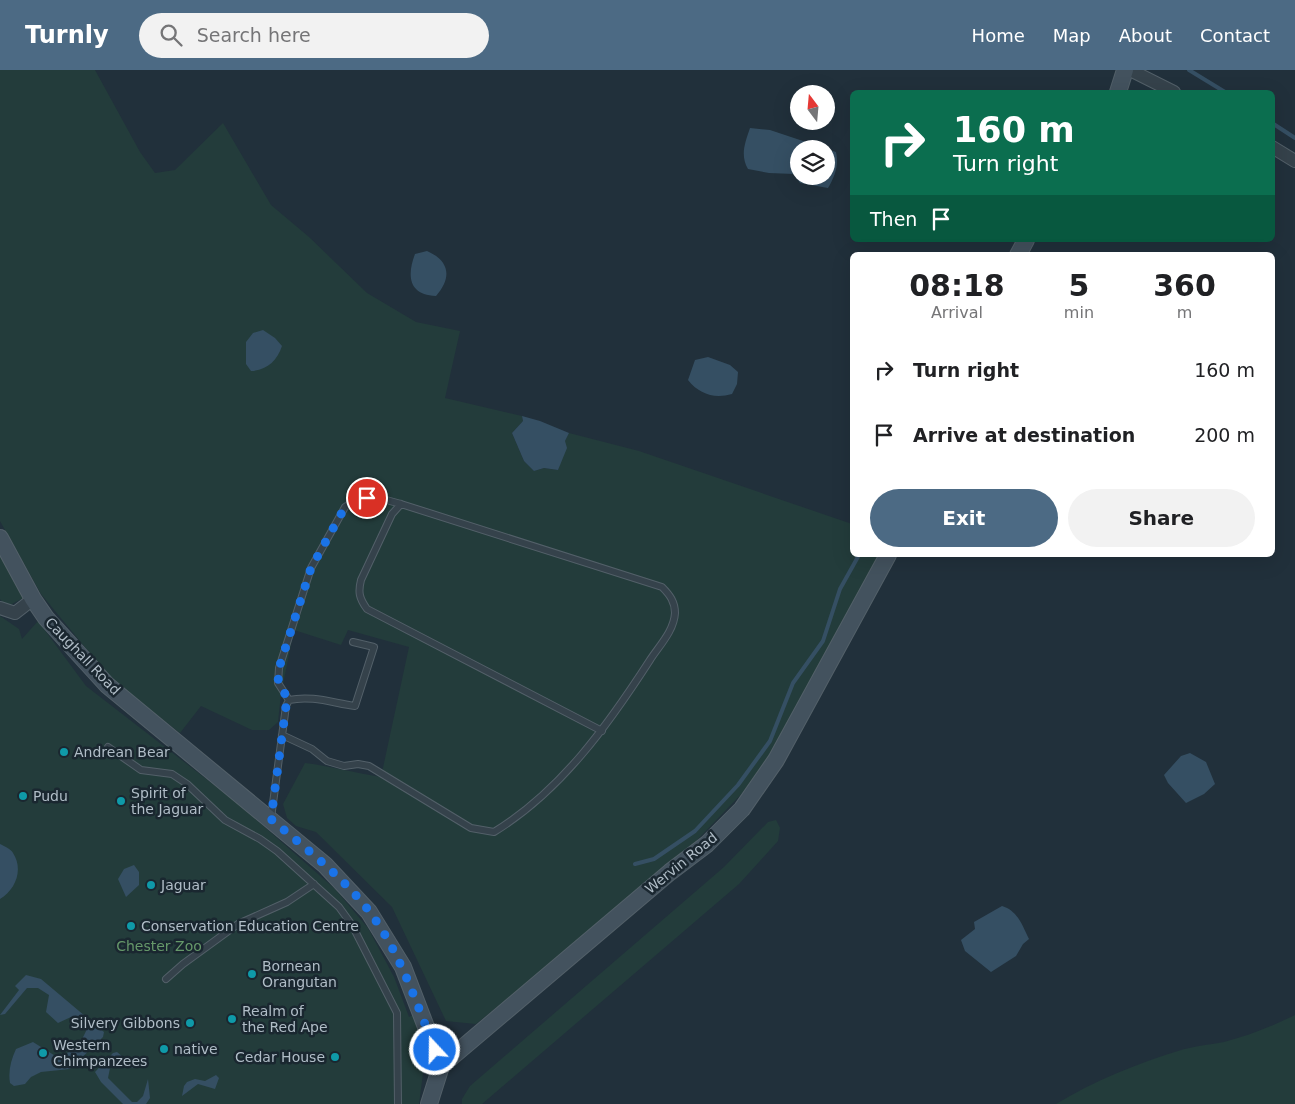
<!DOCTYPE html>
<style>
:root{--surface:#fff;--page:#f2f2f2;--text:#202124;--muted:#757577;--accent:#4c6a84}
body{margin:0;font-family:"DejaVu Sans",sans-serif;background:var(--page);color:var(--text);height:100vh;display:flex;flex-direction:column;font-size:19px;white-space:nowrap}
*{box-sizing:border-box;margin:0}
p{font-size:16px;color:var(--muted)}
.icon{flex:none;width:28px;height:28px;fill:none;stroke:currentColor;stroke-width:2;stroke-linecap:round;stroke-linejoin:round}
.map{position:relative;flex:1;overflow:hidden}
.sheet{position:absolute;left:850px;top:182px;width:425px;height:305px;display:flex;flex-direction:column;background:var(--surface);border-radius:8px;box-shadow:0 5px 20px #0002}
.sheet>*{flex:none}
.top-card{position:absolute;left:850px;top:20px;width:425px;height:152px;border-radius:8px;box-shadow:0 5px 20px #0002;background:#0b6e4f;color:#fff;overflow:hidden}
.needle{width:32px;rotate:344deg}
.fabs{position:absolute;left:790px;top:15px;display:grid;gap:10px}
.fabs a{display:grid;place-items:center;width:45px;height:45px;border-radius:50%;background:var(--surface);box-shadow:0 5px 20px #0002;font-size:25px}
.pin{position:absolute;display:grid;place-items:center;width:42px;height:42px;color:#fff;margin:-21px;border:2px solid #fff;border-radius:50%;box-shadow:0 1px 5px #0007}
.me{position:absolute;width:55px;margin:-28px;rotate:339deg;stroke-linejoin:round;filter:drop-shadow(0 0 4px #0008)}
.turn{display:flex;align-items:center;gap:18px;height:105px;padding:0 20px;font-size:22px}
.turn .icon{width:65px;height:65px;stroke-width:2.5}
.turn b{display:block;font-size:35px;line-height:42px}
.then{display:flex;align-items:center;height:48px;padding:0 20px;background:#0003;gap:10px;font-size:19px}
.eta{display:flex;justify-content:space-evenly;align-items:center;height:85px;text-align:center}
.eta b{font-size:30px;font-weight:700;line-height:35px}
.action{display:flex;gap:10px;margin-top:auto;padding:10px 20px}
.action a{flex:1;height:58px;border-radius:30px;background:var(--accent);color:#fff;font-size:20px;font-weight:700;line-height:58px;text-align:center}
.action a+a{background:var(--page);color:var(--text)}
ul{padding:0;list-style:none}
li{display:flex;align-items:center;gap:15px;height:65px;padding:0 20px}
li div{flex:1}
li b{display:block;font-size:19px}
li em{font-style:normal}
header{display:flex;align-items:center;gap:30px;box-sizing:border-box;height:70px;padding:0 25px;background:var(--accent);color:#fff}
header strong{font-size:24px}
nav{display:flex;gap:28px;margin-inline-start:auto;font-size:18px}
.search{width:350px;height:45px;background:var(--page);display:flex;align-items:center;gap:12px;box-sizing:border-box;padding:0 18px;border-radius:28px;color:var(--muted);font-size:19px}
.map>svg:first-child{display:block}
.green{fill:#233c3b}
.water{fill:#354f63;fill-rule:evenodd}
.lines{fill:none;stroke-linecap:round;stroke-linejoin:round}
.stream{stroke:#354f63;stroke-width:4}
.lane-casing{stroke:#536069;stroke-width:8}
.street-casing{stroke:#536069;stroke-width:14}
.secondary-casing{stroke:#536069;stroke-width:18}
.lane{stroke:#35424b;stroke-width:6}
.street{stroke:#35424b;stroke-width:12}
.secondary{stroke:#43525e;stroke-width:16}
.route{stroke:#1a73e8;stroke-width:9;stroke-dasharray:0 16.2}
.culture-dot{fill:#0f9aa8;stroke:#1a2730;stroke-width:2}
.labels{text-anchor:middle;stroke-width:5;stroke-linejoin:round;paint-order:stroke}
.street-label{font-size:14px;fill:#b0bdc7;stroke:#1a2730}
.poi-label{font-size:14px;fill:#b0bdc7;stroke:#1a2730;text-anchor:start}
.park-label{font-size:14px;fill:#66996a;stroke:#1a2730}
</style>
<header>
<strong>Turnly</strong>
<div class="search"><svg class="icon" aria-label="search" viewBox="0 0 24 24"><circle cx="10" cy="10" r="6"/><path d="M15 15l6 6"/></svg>Search here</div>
<nav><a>Home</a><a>Map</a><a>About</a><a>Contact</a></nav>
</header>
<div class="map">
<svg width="1295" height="1034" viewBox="0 0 1295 1034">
<rect width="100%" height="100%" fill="#21303b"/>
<!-- green -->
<path class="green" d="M0,0h95l45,82 15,21 20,-3 48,-47 48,82 38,32 58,56 49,29 44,9 -15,67 77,18 1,5 -11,12 12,28 10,10 10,-3 14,2 7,-29 4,-8 70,18 213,73v31h30l-103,200 -106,110 -197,159 -30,-3 -54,-114 -76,-75 -20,-6 -9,-8 -4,-14 22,-41c26,3 49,10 76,14l28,-130 -61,-17 -7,15 -47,-15 -13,64 -3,28 -9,8h-17l-51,-24 -21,27 -67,-52 -72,-87 -41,-73z
M0,480l25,47 -15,8 -6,-1 -4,-5z
M0,546l19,13 3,10 16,-18 48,65 150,116 99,87 33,39 26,49 15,40 4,-2 12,25v18l-6,46h-419z
M776,750l4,8 -2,13 -39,43 -257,220h-20v-5l8,-13 254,-219 44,-45z
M1295,945v89h-239c38,-23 80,-40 122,-53 15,-5 31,-6 46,-9 24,-6 49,-16 71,-27z"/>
<!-- water -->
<path class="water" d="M750,58l20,2 66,22c3,13 -1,24 -8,36l-28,-5 -6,-9 -25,-1 -21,-4c-8,-14 -3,-26 2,-41zM799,79h27v27h-27z
M427,181c23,10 25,27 9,45 -28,-1 -29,-21 -21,-42z
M263,260l12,8 7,8c-5,15 -15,24 -31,25l-5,-7v-22l7,-9z
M708,287l22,8 8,7 -1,12 -5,10c-18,5 -33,0 -44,-14l7,-20z
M522,346l18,5 29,12 -4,8 2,7 -9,22 -14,-2 -10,3 -10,-10 -12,-28 11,-12z
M1190,683l16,9 9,22 -11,10 -18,9 -18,-20 -4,-8 17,-19z
M0,774c4,2 11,5 13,9 11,17 2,37 -13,46z
M134,795l5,7v13l-13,12 -8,-18 6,-10z
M1002,836c16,5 20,19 27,33l-6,5 -7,12 -25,16 -26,-21 -4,-11 14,-11 -1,-7z
M26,905l15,4 63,53 -1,5 -33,32 -29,3 -10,5 -6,7 -11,2 -4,-3c-2,-12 1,-23 6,-34l17,-7 24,15c19,-8 19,-5 29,-26l-7,-10 -8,-4 -13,6 -12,-11 3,-17 -11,-7h-11l-22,26 -5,1 19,-25 -4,-4z
M117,982l18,15 -4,1 -15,-5 -6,5 -2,10 24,24h5l6,-6 5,-17 2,19 -4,6h-23l-22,-22 -6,-10 18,-19z
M216,1005l3,3 -4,11 -17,-5 -16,12 2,-10 3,-4 8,-3 10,2z"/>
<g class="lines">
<!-- stream -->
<path class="stream" d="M1189,0l36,22
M1272,53l23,15
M635,794l19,-5 41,-28 43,-46 32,-44 23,-58 30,-42 17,-52 19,-34"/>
<!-- lane casing -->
<g class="lane-casing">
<path id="lane" d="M401,434l-9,10 -31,66c-3,12 -2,18 6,29l235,122
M282,665l30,14 15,12 17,5 14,-2 11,2 102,62 23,4c67,-41 114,-107 156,-172 9,-14 24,-29 25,-47 0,-11 -5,-18 -13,-26l-261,-83 -22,-6h-12l-10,1 -12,8 -34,61 -32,100 -1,15 11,17
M108,677l33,23 31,4 15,10 38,36 35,19 17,12 62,56 13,18 45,88 1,91
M271,748l15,-112 3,-6c23,-5 44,3 66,6l19,-59 -21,-5
M166,909l17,-15 55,-40 49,-22 27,-18"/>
</g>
<!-- street casing -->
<g class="street-casing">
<path id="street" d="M1130,0l44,22
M1272,77l23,14
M0,538l15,5 18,-14"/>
</g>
<!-- secondary casing -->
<g class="secondary-casing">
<path id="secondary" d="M1118,22l7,-22
M1018,185l8,-15
M0,468l33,61 13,19 61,67 218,180 44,47 34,55 38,99 -12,38
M441,996l229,-194 37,-28 35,-35 34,-49 112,-205"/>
</g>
<!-- lane -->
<use href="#lane" class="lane"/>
<!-- street -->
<use href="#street" class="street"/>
<!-- secondary -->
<use href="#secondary" class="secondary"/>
</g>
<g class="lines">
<!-- route -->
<path class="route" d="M367,428l-10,1 -12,8 -34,61 -32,100 -1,15 11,17 -3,6 -15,113c34,29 71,57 98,92 31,41 47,91 66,139"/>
</g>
<!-- markers -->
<g class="culture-dot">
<circle cx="64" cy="682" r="5"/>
<circle cx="23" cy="726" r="5"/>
<circle cx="121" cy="731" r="5"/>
<circle cx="151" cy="815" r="5"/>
<circle cx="131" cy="856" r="5"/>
<circle cx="252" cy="904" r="5"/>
<circle cx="232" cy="949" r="5"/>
<circle cx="190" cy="953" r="5"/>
<circle cx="164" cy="979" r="5"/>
<circle cx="43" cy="983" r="5"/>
<circle cx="335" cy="987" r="5"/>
</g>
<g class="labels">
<!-- street labels -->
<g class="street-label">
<text transform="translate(83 586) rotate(46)" y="5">Caughall Road</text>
<text transform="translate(681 793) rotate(-39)" y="5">Wervin Road</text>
</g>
<!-- poi labels -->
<g class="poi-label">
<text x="74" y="687">Andrean Bear</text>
<text x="131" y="728">Spirit of<tspan x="131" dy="16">the Jaguar</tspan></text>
<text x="33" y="731">Pudu</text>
<text x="161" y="820">Jaguar</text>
<text x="141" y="861">Conservation Education Centre</text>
<text x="262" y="901">Bornean<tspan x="262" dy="16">Orangutan</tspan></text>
<text x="242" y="946">Realm of<tspan x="242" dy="16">the Red Ape</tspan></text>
<text x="180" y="958" text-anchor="end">Silvery Gibbons</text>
<text x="53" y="980">Western<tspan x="53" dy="16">Chimpanzees</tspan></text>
<text x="174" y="984">native</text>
<text x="325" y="992" text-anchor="end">Cedar House</text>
</g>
<!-- park labels -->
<g class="park-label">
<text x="159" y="881">Chester Zoo</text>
</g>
</g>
</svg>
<div class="fabs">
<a><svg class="needle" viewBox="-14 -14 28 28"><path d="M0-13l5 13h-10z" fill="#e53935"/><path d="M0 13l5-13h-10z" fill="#757577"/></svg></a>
<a><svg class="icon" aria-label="layers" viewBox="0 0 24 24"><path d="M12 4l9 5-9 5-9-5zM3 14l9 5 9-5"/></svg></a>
</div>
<div class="pin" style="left:367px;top:428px;background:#d93025"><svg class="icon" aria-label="arrive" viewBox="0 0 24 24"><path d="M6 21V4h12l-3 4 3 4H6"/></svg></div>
<svg class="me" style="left:435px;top:980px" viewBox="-20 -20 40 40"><circle r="17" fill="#1a73e8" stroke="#fff" stroke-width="3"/><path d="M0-11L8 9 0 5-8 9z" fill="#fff"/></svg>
<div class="top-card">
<div class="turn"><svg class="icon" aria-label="right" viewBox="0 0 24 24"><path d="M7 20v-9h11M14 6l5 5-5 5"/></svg><div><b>160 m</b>Turn right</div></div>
<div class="then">Then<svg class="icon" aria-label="arrive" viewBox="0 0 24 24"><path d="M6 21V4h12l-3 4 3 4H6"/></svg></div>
</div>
<section class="sheet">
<div class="eta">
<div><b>08:18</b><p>Arrival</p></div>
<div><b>5</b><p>min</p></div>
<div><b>360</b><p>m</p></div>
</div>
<ul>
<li><svg class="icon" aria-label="right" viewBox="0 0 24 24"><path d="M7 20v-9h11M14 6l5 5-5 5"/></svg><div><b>Turn right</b></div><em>160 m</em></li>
<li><svg class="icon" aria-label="arrive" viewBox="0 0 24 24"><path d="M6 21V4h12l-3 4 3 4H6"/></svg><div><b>Arrive at destination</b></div><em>200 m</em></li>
</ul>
<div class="action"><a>Exit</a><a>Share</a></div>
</section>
</div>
